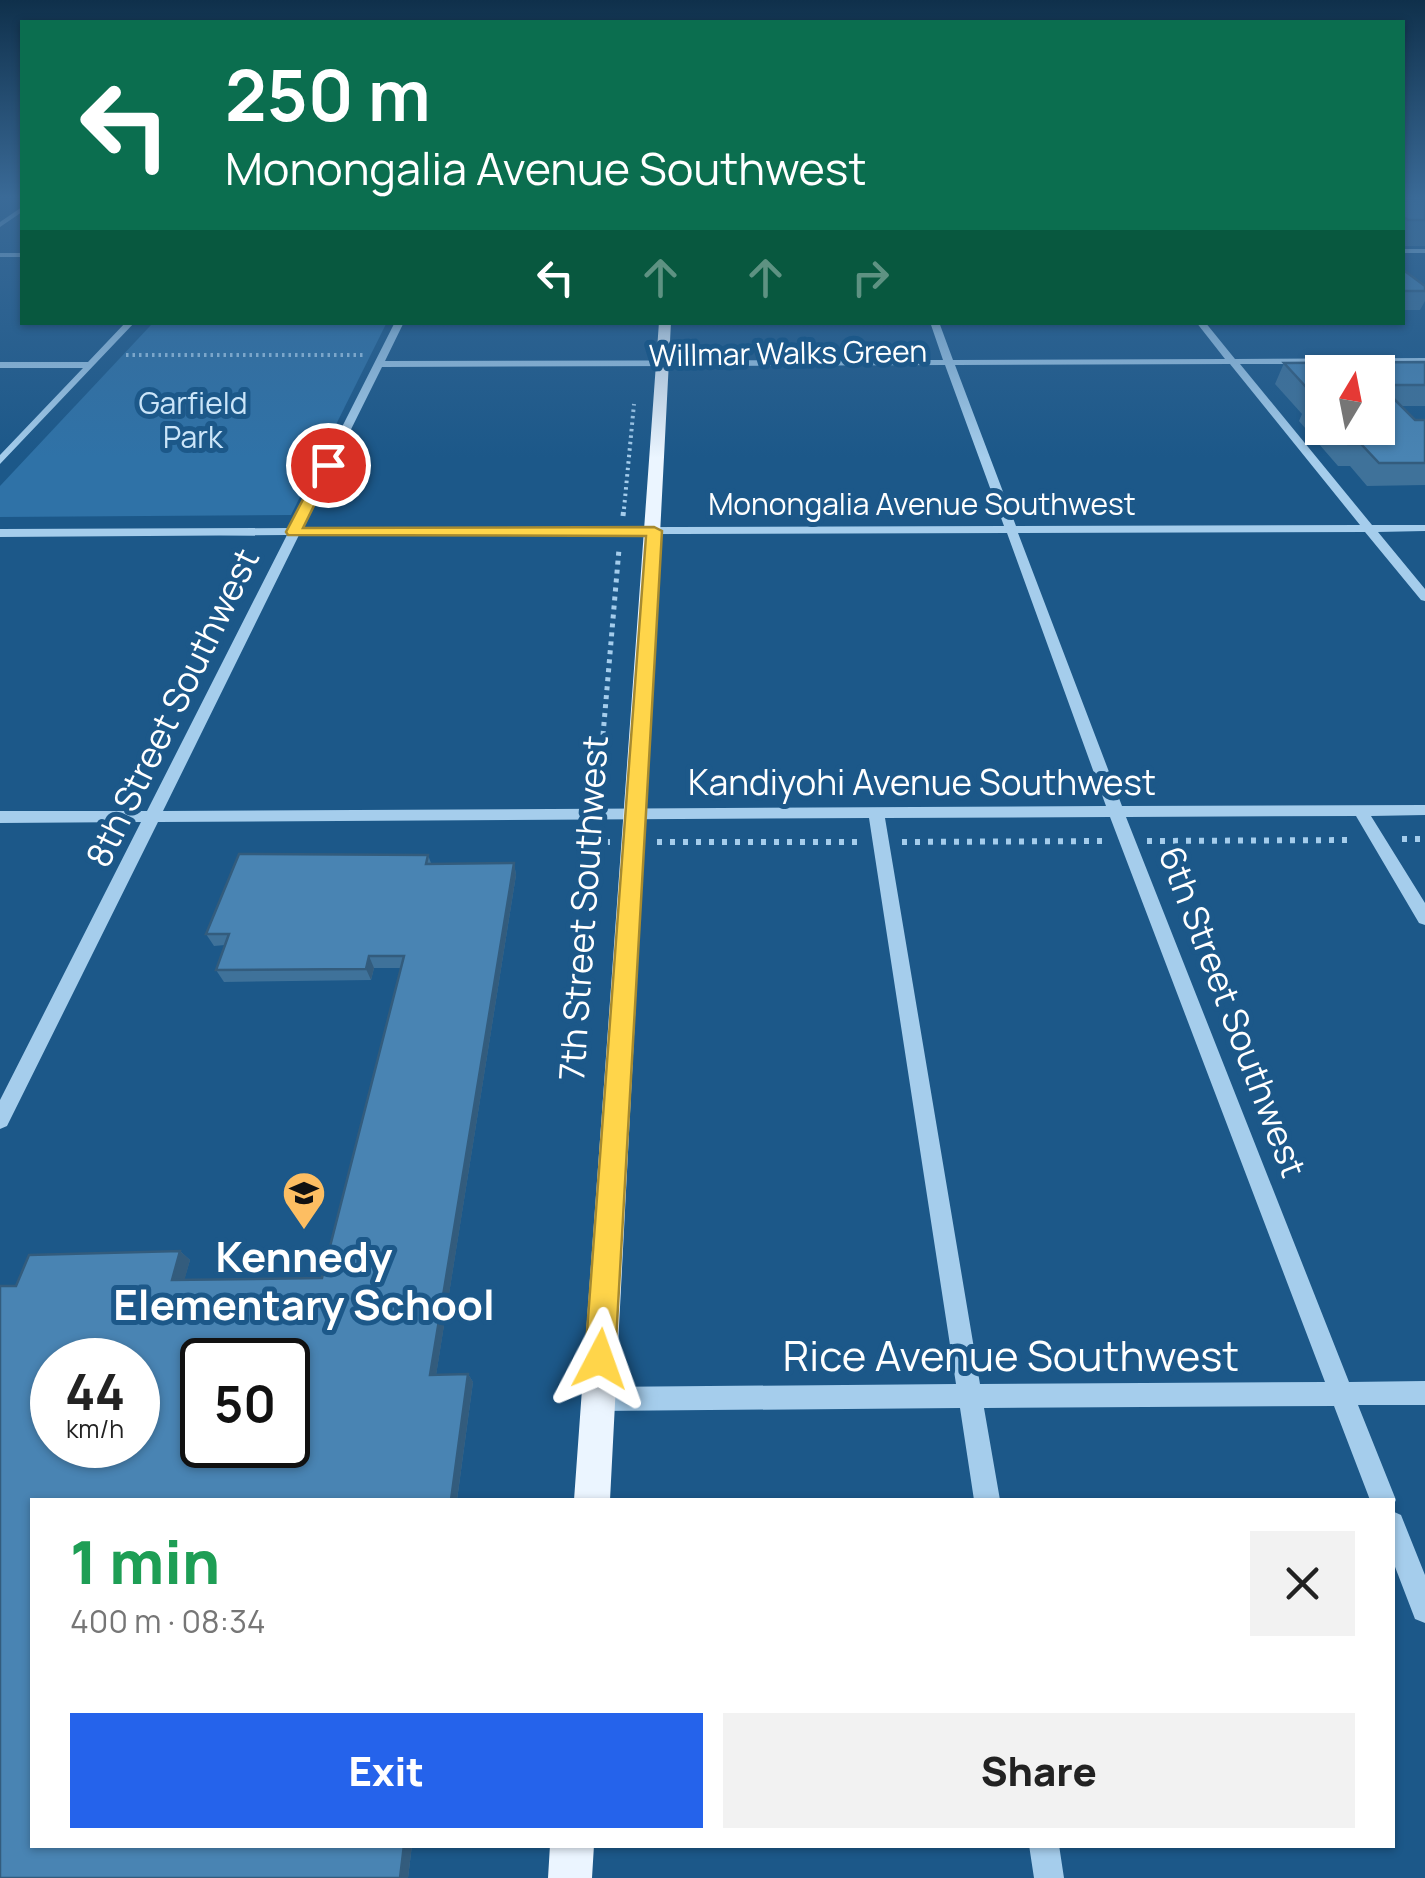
<!DOCTYPE html>
<meta charset="utf-8">
<style>
:root{--surface:#fff;--page:#f2f2f2;--text:#222;--muted:#767676;--accent:#2563eb}
body{margin:0;font-family:Manrope,sans-serif;background:var(--page);color:var(--text);height:100vh;display:flex;flex-direction:column;font-size:38px;white-space:nowrap}
*{box-sizing:border-box;margin:0}
p{font-size:32px;color:var(--muted)}
.icon{flex:none;width:55px;height:55px;fill:none;stroke:currentColor;stroke-width:2;stroke-linecap:round;stroke-linejoin:round}
.map{position:relative;flex:1;overflow:hidden}
.panel{position:absolute;left:30px;top:1498px;width:1365px;height:350px;display:flex;flex-direction:column;background:var(--surface);border-radius:0px;box-shadow:0 2px 8px #0004}
.panel>*{flex:none}
.banner{position:absolute;left:20px;top:20px;width:1385px;height:305px;border-radius:0px;box-shadow:0 2px 8px #0004;background:#0b6e4f;color:#fff;overflow:hidden}
.needle{width:65px;rotate:10deg}
.controls{position:absolute;left:1305px;top:355px;display:grid;gap:20px}
.controls a{display:grid;place-items:center;width:90px;height:90px;border-radius:0px;background:var(--surface);box-shadow:0 2px 8px #0004;font-size:50px}
.speed{position:absolute;left:30px;top:1338px;display:flex;gap:20px;font-size:50px;font-weight:700;text-align:center}
.speed>*{display:grid;place-content:center;width:130px;height:130px;border-radius:50%;background:var(--surface);box-shadow:0 2px 8px #0004;line-height:1}
.speed small{font-size:25px;font-weight:400}
.speed .limit{border:5px solid #111;border-radius:15px;background:#fff;color:#111}
.pin{position:absolute;display:grid;place-items:center;width:85px;height:85px;color:#fff;margin:-42px;border:5px solid #fff;border-radius:50%;box-shadow:0 2px 10px #0007}
.me{position:absolute;width:110px;margin:-55px;rotate:4deg;stroke-linejoin:round;filter:drop-shadow(0 0 8px #0008)}
.turn{display:flex;align-items:center;gap:35px;height:210px;padding:0 40px;font-size:45px}
.turn .icon{width:130px;height:130px;stroke-width:2.5}
.turn b{display:block;font-size:70px;line-height:85px}
.lanes{display:flex;align-items:center;height:95px;padding:0 40px;background:#0003;justify-content:center;gap:50px;direction:ltr}
.lanes .off{opacity:.35}
.round{display:grid;place-items:center;flex:none;width:105px;height:105px;border-radius:0px;background:var(--page)}
.headline{display:flex;align-items:center;justify-content:space-between;height:170px;padding:0 40px}
h1{font-size:60px;font-weight:800;line-height:75px;color:#1e9e55}
.cta{display:flex;gap:20px;margin-top:auto;padding:20px 40px}
.cta a{flex:1;height:115px;border-radius:0px;background:var(--accent);color:#fff;font-size:40px;font-weight:800;line-height:115px;text-align:center}
.cta a+a{background:var(--page);color:var(--text)}
.map>svg:first-child{display:block}
.green{fill:#2f72a7}
.lines{fill:none;stroke-linecap:round;stroke-linejoin:round}
.path-far2{stroke:#a5cdec;stroke-width:4;stroke-dasharray:2.5 4;stroke-linecap:butt}
.path-far1{stroke:#a5cdec;stroke-width:5;stroke-dasharray:4 5;stroke-linecap:butt}
.path{stroke:#a5cdec;stroke-width:6;stroke-dasharray:5 8;stroke-linecap:butt}
.minor{fill:#a5cdec;fill-rule:evenodd}
.major{fill:#ebf5ff;fill-rule:evenodd}
.wall{fill:#3f729a;fill-rule:evenodd}
.shaded-wall{fill:#335c7d}
.building{fill:#4984b3;stroke:#335c7d;stroke-width:2.5;fill-rule:evenodd}
.route{fill:#ffd54a;stroke:#a68a30;stroke-width:2.5}
.labels{text-anchor:middle;stroke-width:10;stroke-linejoin:round;paint-order:stroke}
.far-street-label{font-size:30px;fill:#fff;stroke:#1c5889}
.far-park-label{font-size:30px;fill:#cbe5f9;stroke:#1c5889}
.street-label{font-size:35px;fill:#fff;stroke:#1c5889}
.near-poi-label{font-size:42px;font-weight:bold;fill:#fff;stroke:#1c5889}
.near-street-label{font-size:42px;fill:#fff;stroke:#1c5889}
</style>
<div class="map">
<svg width="1425" height="1878" viewBox="0 0 1425 1878">
<rect width="100%" height="100%" fill="#1c5889"/>
<!-- green -->
<path class="green" d="M386,324l-95,191 -291,2v-31l151,-161z"/>
<g class="lines">
<!-- path-far2 -->
<path class="path-far2" d="M126,355h237
M624,509l10,-105"/>
<!-- path-far1 -->
<path class="path-far1" d="M623,516l1,-9
M603,735l16,-186"/>
<!-- path -->
<path class="path" d="M598,795l5,-62
M593,832l-1,10h18
M1402,839h23
M1147,841l208,-1
M657,842h203
M902,842l203,-1"/>
<!-- minor -->
<path class="minor" d="M22,207v5l-22,15v-5z
M1402,249h23v4h-23z
M0,253h22v4h-22z
M126,322h9l-135,142v-9l83,-87h-83v-6h88z
M395,322h9l-19,39 558,-1 -13,-38h9l14,38 272,-1 -29,-37h9l30,37 190,-1v6h-185l132,161h53v6l-47,1 47,57v12l-4,-1 -56,-68 -347,1 104,273 303,-1v10l-54,1 54,87v22l-6,-2 -63,-107 -230,1 223,565 76,-1v24h-67l38,95 -4,8v-8h-22l-36,-94 -350,2 16,92h-26l-14,-92 -362,3 -9,-3 -3,-9 3,-9 9,-3 358,-3 -87,-566 -711,4 -151,304 -7,3v-29l141,-278 -141,1v-12h147l140,-276 -287,2v-8l291,-1zM1230,364l130,161 -344,1 -61,-161zM945,365l59,161 -702,2 80,-161zM1007,533l99,273 -943,5 136,-276zM1110,817l215,565 -345,2 -95,-566z
M1392,1511l9,4 24,60v48l-10,-4 -23,-60z
M1029,1845h30l5,33h-30z"/>
<!-- major -->
<path class="major" d="M659,322h12l-61,1178h-36z
M550,1845h44l-2,33h-44z"/>
</g>
<!-- wall -->
<path class="wall" d="M1402,195h23v51h-23z
M1402,269l23,17v15l-5,9h-18z
M1425,362v44h-24l14,14h10v65l-58,1 -17,-20h-12l-39,-45 3,-7 -27,-30 9,-21zM1322,372l56,56h-56z
M239,854l189,1 3,8h83l2,12 -80,500 32,-1 5,8 -16,118h-425v345h380l-4,33h-408v-592h16l13,-31 151,-4 10,9 -6,20 138,-2 79,-310h-27l-3,12 -147,2 -8,-12 9,-25 -11,1 -8,-12zM52,1360h86v85h-86zM202,1360h86v85h-86z"/>
<!-- shaded-wall -->
<path class="shaded-wall" d="M514,863l2,12 -81,507 -5,-7z
M369,956l5,12 -3,12 -5,-11z
M180,1251l10,9 -8,29 -10,-9z
M468,1374l5,8 -16,118h-6z
M404,1845h8l-4,33h-8z"/>
<!-- building -->
<path class="building" d="M1425,195v25h-17l-6,-4v-20z
M1402,269l23,17v5h-23z
M1425,362v23h-45l35,35h10v43h-46l-18,-19h-13l-14,-16h44v-56h-56v43l-13,-16h8l-33,-36z
M239,854l189,1 -2,9 88,-1 -84,512 38,-1 -17,126h-419v345h372l-4,33h-400v-592h16l13,-31 151,-4 -8,29 150,-2 82,-322h-35l-3,13 -150,1 13,-36h-23zM52,1360h86v85h-86zM202,1360h86v85h-86z"/>
<!-- sky -->
<linearGradient id="sky" x2="0" y2="1"><stop stop-color="#0f304b"/><stop offset="0.43" stop-color="#3a6a97"/><stop offset="1" stop-color="#3a6a97" stop-opacity="0"/></linearGradient>
<rect width="1425" height="458" fill="url(#sky)"/>
<!-- route -->
<path class="route" d="M328,461l6,4 -31,63 351,-1 8,4 -47,828 -4,11 -11,5 -11,-5 -4,-11 61,-823 -358,-1 -2,-3 35,-67z"/>
<!-- icons -->
<defs>
<g id="school-pin" transform="scale(2.25)"><path d="M0 17L-7.5 6A9.5 9.5 0 1 1 7.5 6Z" fill="#fdbe62" stroke="#1c5889"/><path d="M0-5L7-2L0 1L-7-2ZM-4 1L0 2.5L4 1V4Q0 6-4 4Z" fill="#111"/></g>
</defs>
<g fill-rule="evenodd">
<use href="#school-pin" x="304" y="1193"/>
</g>
<g class="labels">
<!-- far-street labels -->
<g class="far-street-label">
<text transform="translate(788 354) rotate(-1)" y="10">Willmar Walks Green</text>
<text x="922" y="515">Monongalia Avenue Southwest</text>
</g>
<!-- far-park labels -->
<g class="far-park-label">
<text x="193" y="414">Garfield<tspan x="193" dy="34">Park</tspan></text>
</g>
<!-- street labels -->
<g class="street-label">
<text transform="translate(173 708) rotate(-64)" y="12">8th Street Southwest</text>
<text x="922" y="795">Kandiyohi Avenue Southwest</text>
<text transform="translate(584 908) rotate(-86)" y="12">7th Street Southwest</text>
<text transform="translate(1232 1012) rotate(69)" y="12">6th Street Southwest</text>
</g>
<!-- near-poi labels -->
<g class="near-poi-label">
<text x="304" y="1272">Kennedy<tspan x="304" dy="48">Elementary School</tspan></text>
</g>
<!-- near-street labels -->
<g class="near-street-label">
<text x="1011" y="1371">Rice Avenue Southwest</text>
</g>
</g>
</svg>
<div class="controls">
<a><svg class="needle" viewBox="-14 -14 28 28"><path d="M0-13l5 13h-10z" fill="#e53935"/><path d="M0 13l5-13h-10z" fill="#767676"/></svg></a>
</div>
<div class="speed"><div>44<small>km/h</small></div><div class="limit">50</div></div>
<div class="pin" style="left:328px;top:465px;background:#d93025"><svg class="icon" aria-label="arrive" viewBox="0 0 24 24"><path d="M6 21V4h12l-3 4 3 4H6"/></svg></div>
<svg class="me" style="left:600px;top:1359px" viewBox="-20 -20 40 40"><path d="M0-17L14 15 0 8-14 15z" fill="#ffd54a" stroke="#fff" stroke-width="4"/></svg>
<div class="banner">
<div class="turn"><svg class="icon" aria-label="left" viewBox="0 0 24 24"><path d="M17 20v-9H6M10 6l-5 5 5 5"/></svg><div><b>250 m</b>Monongalia Avenue Southwest</div></div>
<div class="lanes"><svg class="icon" aria-label="left" viewBox="0 0 24 24"><path d="M17 20v-9H6M10 6l-5 5 5 5"/></svg><svg class="icon off" aria-label="ahead" viewBox="0 0 24 24"><path d="M12 20V5M6 11l6-6 6 6"/></svg><svg class="icon off" aria-label="ahead" viewBox="0 0 24 24"><path d="M12 20V5M6 11l6-6 6 6"/></svg><svg class="icon off" aria-label="right" viewBox="0 0 24 24"><path d="M7 20v-9h11M14 6l5 5-5 5"/></svg></div>
</div>
<section class="panel">
<div class="headline"><div><h1>1 min</h1><p>400 m · 08:34</p></div><a class="round"><svg class="icon" aria-label="close" viewBox="0 0 24 24"><path d="M6 6l12 12M18 6L6 18"/></svg></a></div>
<div class="cta"><a>Exit</a><a>Share</a></div>
</section>
</div>
